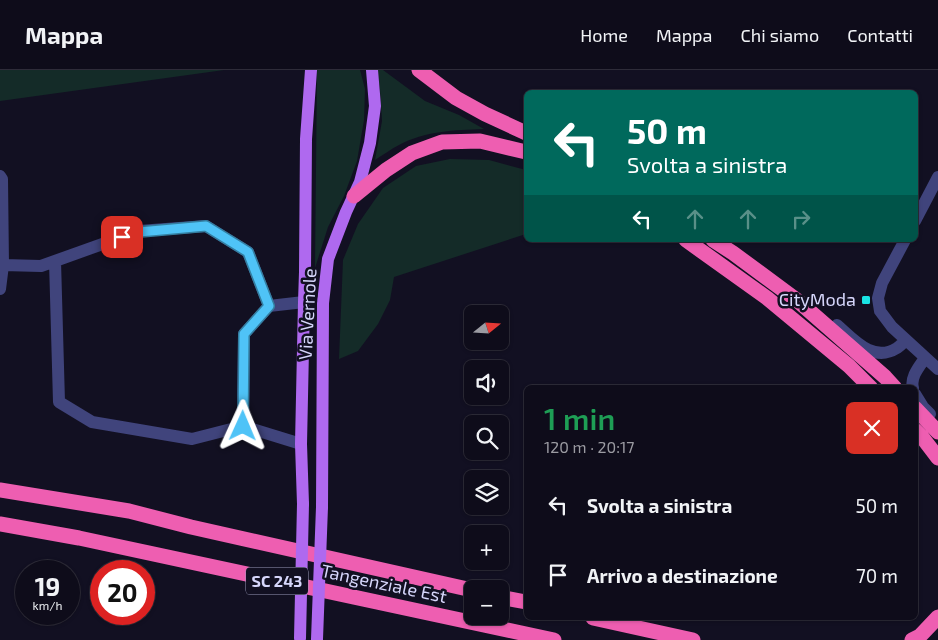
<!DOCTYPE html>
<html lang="it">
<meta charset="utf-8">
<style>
:root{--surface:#0e0c1a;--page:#1c1a27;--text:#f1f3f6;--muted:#9b9ba2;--line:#2e2c39}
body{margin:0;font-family:"Exo 2",sans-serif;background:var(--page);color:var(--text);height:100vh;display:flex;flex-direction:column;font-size:19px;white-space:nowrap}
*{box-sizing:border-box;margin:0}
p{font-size:16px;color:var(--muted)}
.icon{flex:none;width:28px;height:28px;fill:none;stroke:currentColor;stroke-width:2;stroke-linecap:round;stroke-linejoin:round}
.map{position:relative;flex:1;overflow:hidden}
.details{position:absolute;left:524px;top:315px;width:394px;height:235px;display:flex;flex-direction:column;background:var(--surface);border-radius:8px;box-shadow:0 1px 4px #0004,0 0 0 1px var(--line)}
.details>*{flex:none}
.top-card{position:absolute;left:524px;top:20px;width:394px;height:152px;border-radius:8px;box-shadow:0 1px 4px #0004,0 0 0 1px var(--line);background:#00695c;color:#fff;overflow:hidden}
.needle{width:32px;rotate:72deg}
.tools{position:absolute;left:464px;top:235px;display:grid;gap:10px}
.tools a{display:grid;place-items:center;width:45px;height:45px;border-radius:8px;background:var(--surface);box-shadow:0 1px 4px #0004,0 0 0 1px var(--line);font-size:25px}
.speed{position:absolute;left:15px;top:490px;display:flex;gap:10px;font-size:25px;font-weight:700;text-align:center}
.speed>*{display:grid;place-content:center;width:65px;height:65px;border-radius:50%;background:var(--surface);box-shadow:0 1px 4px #0004,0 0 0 1px var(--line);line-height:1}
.speed small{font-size:12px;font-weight:400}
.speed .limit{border:8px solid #d22;background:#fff;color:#111}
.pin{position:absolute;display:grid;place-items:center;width:42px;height:42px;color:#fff;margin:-21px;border-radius:10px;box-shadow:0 2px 8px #0006}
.me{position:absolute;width:55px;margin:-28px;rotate:1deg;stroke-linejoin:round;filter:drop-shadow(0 0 4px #0008)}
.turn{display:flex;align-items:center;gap:18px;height:105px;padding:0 20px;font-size:22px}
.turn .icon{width:65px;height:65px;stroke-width:2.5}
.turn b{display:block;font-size:35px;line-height:42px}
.lanes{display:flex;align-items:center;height:48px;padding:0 20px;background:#0003;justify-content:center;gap:25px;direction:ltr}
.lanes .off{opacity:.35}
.round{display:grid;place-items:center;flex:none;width:52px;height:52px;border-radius:8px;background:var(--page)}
.head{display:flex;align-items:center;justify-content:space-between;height:85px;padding:0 20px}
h1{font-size:30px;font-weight:600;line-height:38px;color:#1e9e55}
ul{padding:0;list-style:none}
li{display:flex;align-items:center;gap:15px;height:70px;padding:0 20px}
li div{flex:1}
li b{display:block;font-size:19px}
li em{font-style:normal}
header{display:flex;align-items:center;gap:30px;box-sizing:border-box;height:70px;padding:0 25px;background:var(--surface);border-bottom:1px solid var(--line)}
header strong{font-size:24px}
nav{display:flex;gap:28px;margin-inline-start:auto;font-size:18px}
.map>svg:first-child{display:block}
.green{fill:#142b28}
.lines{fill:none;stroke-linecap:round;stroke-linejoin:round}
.minor{stroke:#40447c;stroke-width:12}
.major{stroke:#af69ef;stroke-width:12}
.highway{stroke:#ee5eb1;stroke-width:15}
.major-bridge{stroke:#af69ef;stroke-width:12}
.route-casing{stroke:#337fa1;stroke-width:12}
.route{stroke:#4fc3f7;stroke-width:9}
.poi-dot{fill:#19e3e4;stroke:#121022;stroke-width:2}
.labels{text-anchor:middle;stroke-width:5;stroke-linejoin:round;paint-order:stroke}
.shield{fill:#121022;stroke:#9b9bba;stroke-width:1}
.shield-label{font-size:16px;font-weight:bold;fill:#d6d6fb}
.poi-label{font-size:18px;fill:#d6d6fb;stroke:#121022;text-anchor:end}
.street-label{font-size:18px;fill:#d6d6fb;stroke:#121022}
</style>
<header>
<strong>Mappa</strong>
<nav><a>Home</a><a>Mappa</a><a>Chi siamo</a><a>Contatti</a></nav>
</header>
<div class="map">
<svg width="938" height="570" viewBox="0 0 938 570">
<rect width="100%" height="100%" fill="#121022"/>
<!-- green -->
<path class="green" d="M0,0h224l-224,31z
M317,0h43l5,19 -1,31 -7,41 -13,35 -16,31 -13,41z
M377,0h6l42,31 34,14 25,14c-30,1 -59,2 -85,16 -8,4 -16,10 -24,15l7,-39 -2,-32z
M450,89l39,1 37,10v64l-132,43 -4,23 -12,24 -20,27 -19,8 4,-99 15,-36 25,-36 33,-22z"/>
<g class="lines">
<!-- minor -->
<path class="minor" d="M0,106l2,3 1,86 38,1 14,-5
M915,151l23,-44
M905,170l-23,43 -4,15 2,13 12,16 46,42
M0,219l3,-24
M837,255c17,15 36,38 60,23 3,-2 6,-5 9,-8
M913,318c-3,-11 6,-21 12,-30
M915,324l8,13 7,7
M243,356l-51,13 -100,-17 -33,-20 -4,-141 84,-30 67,-5 42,26 21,54
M301,374l-58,-18 1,-92 25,-28 35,-4"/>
<!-- major -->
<path class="major" d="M303,434l-2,-60 3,-142 1,-30 1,-133 5,-69
M322,437l1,-204 5,-44 18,-47 14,-30 10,-39 5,-37 -3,-36"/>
<!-- highway -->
<path class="highway" d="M419,0l37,28 29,16 41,19
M354,126l32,-26 26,-17 30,-11 38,-1 46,11
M686,170l81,58 82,68 22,22
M713,170l20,13 65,48 87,76 10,11
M915,338l23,24
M915,360l7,7 16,21
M0,420l129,21 62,16 281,63
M0,454l79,14 475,102
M500,527l26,5
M593,548l100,22
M912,570l8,-4 18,-19"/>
<!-- major-bridge -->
<path class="major-bridge" d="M300,568l3,-134
M317,569l5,-132"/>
</g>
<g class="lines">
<!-- route casing -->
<g class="route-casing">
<path id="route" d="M122,167l17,-5 67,-6 42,26 21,54 -25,28 -1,92"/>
</g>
<!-- route -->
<use href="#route" class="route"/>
</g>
<!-- markers -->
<rect class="poi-dot" x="861" y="225" width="10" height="10" rx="2.5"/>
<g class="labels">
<!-- shield labels -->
<rect class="shield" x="246" y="497.5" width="62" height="27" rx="4"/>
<g class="shield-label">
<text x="277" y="517">SC 243</text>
</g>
<!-- poi labels -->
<g class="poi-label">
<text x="856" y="236">CityModa</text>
</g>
<!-- street labels -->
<g class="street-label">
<text transform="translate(308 244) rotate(-87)" y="6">Via Vernole</text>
<text transform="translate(384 514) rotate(12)" y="6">Tangenziale Est</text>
</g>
</g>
</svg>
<div class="tools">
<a><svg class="needle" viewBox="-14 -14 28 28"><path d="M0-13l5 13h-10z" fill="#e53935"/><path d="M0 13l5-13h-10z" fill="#9b9ba2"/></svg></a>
<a><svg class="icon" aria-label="sound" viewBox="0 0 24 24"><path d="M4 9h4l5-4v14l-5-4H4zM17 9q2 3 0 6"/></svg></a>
<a><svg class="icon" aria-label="search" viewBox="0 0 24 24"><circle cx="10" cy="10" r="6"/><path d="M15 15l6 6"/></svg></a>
<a><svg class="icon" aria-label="layers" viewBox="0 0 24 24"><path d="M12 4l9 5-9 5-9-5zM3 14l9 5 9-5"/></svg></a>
<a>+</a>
<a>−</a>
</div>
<div class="speed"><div>19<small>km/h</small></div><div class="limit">20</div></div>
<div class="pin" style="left:122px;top:167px;background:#d93025"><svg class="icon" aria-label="arrive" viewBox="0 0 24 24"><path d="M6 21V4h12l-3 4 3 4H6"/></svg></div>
<svg class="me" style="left:243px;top:356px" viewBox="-20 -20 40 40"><path d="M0-17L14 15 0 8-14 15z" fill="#4fc3f7" stroke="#fff" stroke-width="4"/></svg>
<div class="top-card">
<div class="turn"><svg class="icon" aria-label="left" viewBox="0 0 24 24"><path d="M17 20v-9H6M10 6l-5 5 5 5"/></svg><div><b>50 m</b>Svolta a sinistra</div></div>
<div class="lanes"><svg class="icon" aria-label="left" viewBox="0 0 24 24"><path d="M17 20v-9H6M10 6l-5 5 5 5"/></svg><svg class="icon off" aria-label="ahead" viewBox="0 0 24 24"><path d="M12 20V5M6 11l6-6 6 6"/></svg><svg class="icon off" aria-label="ahead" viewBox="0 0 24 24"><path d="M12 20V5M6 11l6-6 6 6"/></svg><svg class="icon off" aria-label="right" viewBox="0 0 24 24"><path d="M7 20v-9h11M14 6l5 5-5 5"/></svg></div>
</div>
<section class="details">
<div class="head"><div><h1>1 min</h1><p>120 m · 20:17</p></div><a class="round" style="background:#d93025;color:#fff"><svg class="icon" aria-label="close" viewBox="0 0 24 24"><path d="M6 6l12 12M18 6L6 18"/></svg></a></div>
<ul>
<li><svg class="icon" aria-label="left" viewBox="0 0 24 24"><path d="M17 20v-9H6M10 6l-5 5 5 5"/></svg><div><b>Svolta a sinistra</b></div><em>50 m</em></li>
<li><svg class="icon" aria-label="arrive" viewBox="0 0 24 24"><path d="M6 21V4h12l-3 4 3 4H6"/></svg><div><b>Arrivo a destinazione</b></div><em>70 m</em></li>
</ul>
</section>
</div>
